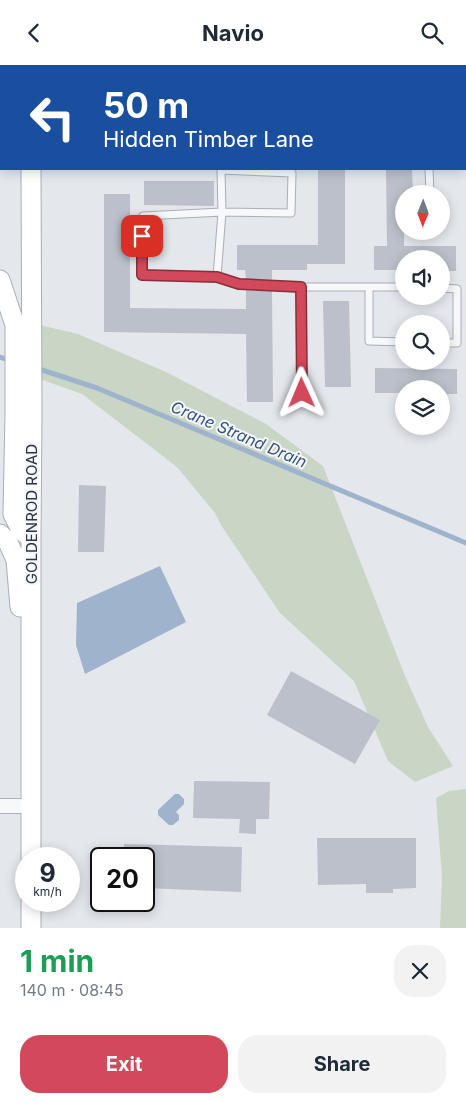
<!DOCTYPE html>
<meta charset="utf-8">
<style>
:root{--surface:#fff;--page:#f2f2f3;--text:#1f2937;--muted:#747a83;--accent:#d1495b}
body{margin:0;font-family:Inter,sans-serif;background:var(--page);color:var(--text);height:100vh;display:flex;flex-direction:column;font-size:19px;white-space:nowrap}
*{box-sizing:border-box;margin:0}
p{font-size:16px;color:var(--muted)}
.icon{flex:none;width:28px;height:28px;fill:none;stroke:currentColor;stroke-width:2;stroke-linecap:round;stroke-linejoin:round}
.map{position:relative;height:863px;overflow:hidden}
.sheet{display:flex;flex-direction:column;background:var(--surface);flex:1}
.sheet>*{flex:none}
.top-card{position:absolute;left:0px;top:0px;width:466px;height:105px;box-shadow:0 2px 12px #0003;background:#1a4fa0;color:#fff;overflow:hidden}
.needle{width:32px;rotate:181deg}
.buttons{position:absolute;left:395px;top:120px;display:grid;gap:10px}
.buttons a{display:grid;place-items:center;width:55px;height:55px;border-radius:50%;background:var(--surface);box-shadow:0 2px 12px #0003;font-size:25px}
.speed{position:absolute;left:15px;top:782px;display:flex;gap:10px;font-size:25px;font-weight:700;text-align:center}
.speed>*{display:grid;place-content:center;width:65px;height:65px;border-radius:50%;background:var(--surface);box-shadow:0 2px 12px #0003;line-height:1}
.speed small{font-size:12px;font-weight:400}
.speed .limit{border:2px solid #111;border-radius:8px;background:#fff;color:#111}
.pin{position:absolute;display:grid;place-items:center;width:42px;height:42px;color:#fff;margin:-21px;border-radius:10px;box-shadow:0 2px 8px #0006}
.me{position:absolute;width:55px;margin:-28px;rotate:359deg;stroke-linejoin:round;filter:drop-shadow(0 0 4px #0008)}
.turn{display:flex;align-items:center;gap:18px;height:105px;padding:0 20px;font-size:22px}
.turn .icon{width:65px;height:65px;stroke-width:2.5}
.turn b{display:block;font-size:35px;line-height:42px}
.round{display:grid;place-items:center;flex:none;width:52px;height:52px;border-radius:20px;background:var(--page)}
.summary{display:flex;align-items:center;justify-content:space-between;height:85px;padding:0 20px}
h1{font-size:30px;font-weight:700;line-height:38px;color:#1e9e55}
.button{display:flex;gap:10px;margin-top:auto;padding:10px 20px}
.button a{flex:1;height:58px;border-radius:20px;background:var(--accent);color:#fff;font-size:20px;font-weight:700;line-height:58px;text-align:center}
.button a+a{background:var(--page);color:var(--text)}
header{display:flex;justify-content:space-between;align-items:center;height:65px;padding:0 20px;background:var(--surface);font-size:22px;font-weight:700}
.map>svg:first-child{display:block}
.green{fill:#c9d6c5}
.water{fill:#9fb4cc}
.lines{fill:none;stroke-linecap:round;stroke-linejoin:round}
.stream{stroke:#9fb4cc;stroke-width:5}
.building{fill:#bbc0ca}
.service-casing{stroke:#a9aeb7;stroke-width:9}
.minor-casing{stroke:#a9aeb7;stroke-width:16}
.secondary-casing{stroke:#a9aeb7;stroke-width:21}
.service{stroke:#f7f8fa;stroke-width:7}
.minor{stroke:#f7f8fa;stroke-width:14}
.secondary{stroke:#fff;stroke-width:19}
.route-casing{stroke:#882f3b;stroke-width:12}
.route{stroke:#d1495b;stroke-width:9}
.labels{text-anchor:middle;stroke-width:4;stroke-linejoin:round;paint-order:stroke}
.street-label{font-size:15px;fill:#2b3445;stroke:#f4f6f9}
.water-label{font-size:16px;font-style:italic;fill:#34527a;stroke:#f4f6f9}
</style>
<header><svg class="icon" aria-label="back" viewBox="0 0 24 24"><path d="M15 5l-7 7 7 7"/></svg>Navio<svg class="icon" aria-label="search" viewBox="0 0 24 24"><circle cx="10" cy="10" r="6"/><path d="M15 15l6 6"/></svg></header>
<div class="map">
<svg width="466" height="863" viewBox="0 0 466 863">
<rect width="100%" height="100%" fill="#e4e7ec"/>
<!-- green -->
<path class="green" d="M40,260l38,9 88,38 100,52 57,42 82,210 23,51 25,39 -38,16 -27,-21 -34,-80 -74,-68 -59,-88 -6,-12 -38,-46 -95,-73 -48,-17z
M466,724v139h-26l2,-51 -6,-79 13,-7z"/>
<!-- water -->
<path class="water" d="M160,501l26,56 -101,52 -9,-29 1,-42z
M175,729h4l5,5v5l-8,8 3,3v5l-6,5h-4l-11,-10v-5z"/>
<g class="lines">
<!-- stream -->
<path class="stream" d="M0,292l11,4
M36,303l61,20 369,155"/>
</g>
<!-- building -->
<path class="building" d="M318,104h27v95h-38v6h-35v10l-26,-1 -1,-9h-8v-25h81z
M386,104h26l1,25h-9v52h52v25h-15v-12h-37v11h-30v-24h13z
M144,116h70v25l-70,-1z
M104,129h26v114l116,1v-19l26,1 1,111h-26l-1,-68 -142,-2z
M323,236h26l2,86h-26z
M375,303l82,1v25h-16v-5h-37v4h-29z
M79,420l27,1 -2,66h-26z
M291,606l89,49 -25,44 -88,-49z
M194,716l76,1 -1,37h-13v15l-17,-1 1,-14 -47,-1z
M317,773h99v50l-23,1v4h-27v-9l-48,1z
M124,779l118,3 -1,45 -97,-4v-29h-20z"/>
<g class="lines">
<!-- service casing -->
<g class="service-casing">
<path id="service" d="M289,1v-1
M430,1v-1
M465,56h1
M221,104l1,43 -5,65 22,7 62,3h103
M429,104l1,25
M217,212l-76,-2 2,-59 79,-4 69,1 1,-40 -71,-3
M301,222l1,106
M369,222v54l35,1
M441,223l16,1v54h-16"/>
</g>
<!-- minor casing -->
<g class="minor-casing">
<path id="minor" d="M0,741h31"/>
</g>
<!-- secondary casing -->
<g class="secondary-casing">
<path id="secondary" d="M28,0l1,1
M0,215l15,45v89l-2,100 8,16 10,8
M0,469l8,8 8,18 4,47
M31,794v-321l1,-125 -1,-244
M31,863v-27"/>
</g>
<!-- service -->
<use href="#service" class="service"/>
<!-- minor -->
<use href="#minor" class="minor"/>
<!-- secondary -->
<use href="#secondary" class="secondary"/>
</g>
<g class="lines">
<!-- route casing -->
<g class="route-casing">
<path id="route" d="M142,171v39l75,2 22,7 62,3 1,106"/>
</g>
<!-- route -->
<use href="#route" class="route"/>
</g>
<g class="labels">
<!-- street labels -->
<g class="street-label">
<text transform="translate(32 449) rotate(-90)" y="5">GOLDENROD ROAD</text>
</g>
<!-- water labels -->
<g class="water-label">
<text transform="translate(239 369) rotate(23)" y="6">Crane Strand Drain</text>
</g>
</g>
</svg>
<div class="buttons">
<a><svg class="needle" viewBox="-14 -14 28 28"><path d="M0-13l5 13h-10z" fill="#e53935"/><path d="M0 13l5-13h-10z" fill="#747a83"/></svg></a>
<a><svg class="icon" aria-label="sound" viewBox="0 0 24 24"><path d="M4 9h4l5-4v14l-5-4H4zM17 9q2 3 0 6"/></svg></a>
<a><svg class="icon" aria-label="search" viewBox="0 0 24 24"><circle cx="10" cy="10" r="6"/><path d="M15 15l6 6"/></svg></a>
<a><svg class="icon" aria-label="layers" viewBox="0 0 24 24"><path d="M12 4l9 5-9 5-9-5zM3 14l9 5 9-5"/></svg></a>
</div>
<div class="speed"><div>9<small>km/h</small></div><div class="limit">20</div></div>
<div class="pin" style="left:142px;top:171px;background:#d93025"><svg class="icon" aria-label="arrive" viewBox="0 0 24 24"><path d="M6 21V4h12l-3 4 3 4H6"/></svg></div>
<svg class="me" style="left:302px;top:328px" viewBox="-20 -20 40 40"><path d="M0-17L14 15 0 8-14 15z" fill="#d1495b" stroke="#fff" stroke-width="4"/></svg>
<div class="top-card">
<div class="turn"><svg class="icon" aria-label="left" viewBox="0 0 24 24"><path d="M17 20v-9H6M10 6l-5 5 5 5"/></svg><div><b>50 m</b>Hidden Timber Lane</div></div>
</div>
</div>
<section class="sheet">
<div class="summary"><div><h1>1 min</h1><p>140 m · 08:45</p></div><a class="round"><svg class="icon" aria-label="close" viewBox="0 0 24 24"><path d="M6 6l12 12M18 6L6 18"/></svg></a></div>
<div class="button"><a>Exit</a><a>Share</a></div>
</section>
